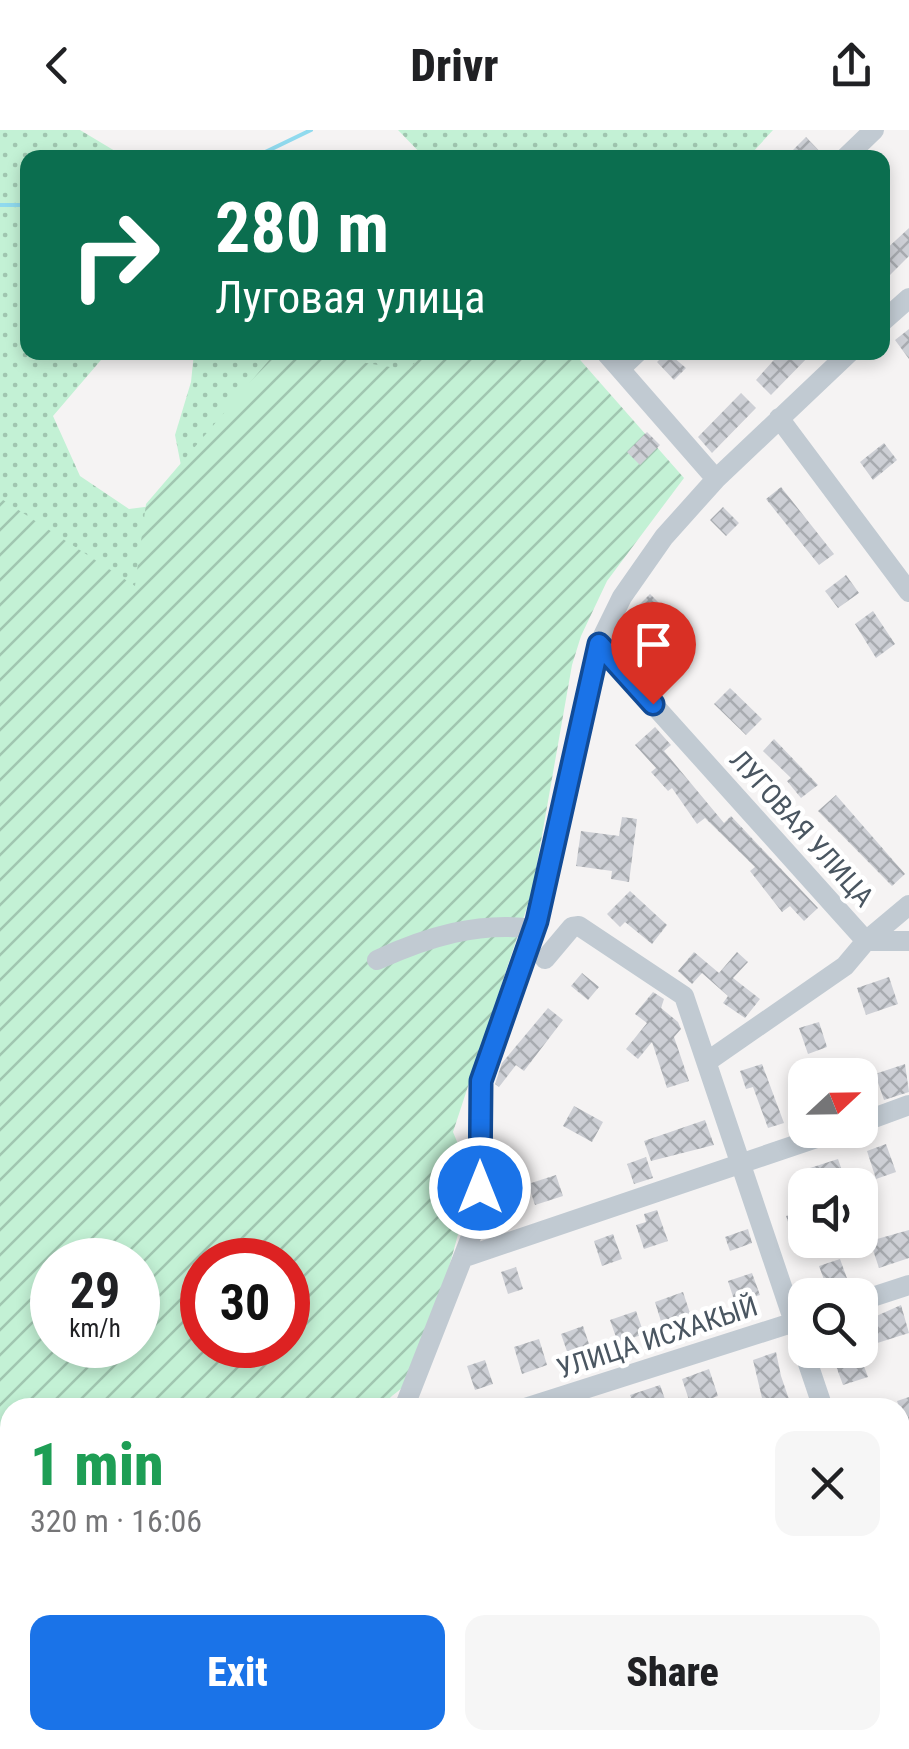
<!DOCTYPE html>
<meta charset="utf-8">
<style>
:root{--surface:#fff;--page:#f6f6f6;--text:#202124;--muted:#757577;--accent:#1a73e8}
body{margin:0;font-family:"Roboto Condensed",sans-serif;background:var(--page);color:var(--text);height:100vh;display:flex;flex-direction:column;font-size:38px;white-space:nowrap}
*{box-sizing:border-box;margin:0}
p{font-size:32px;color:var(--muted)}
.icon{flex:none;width:55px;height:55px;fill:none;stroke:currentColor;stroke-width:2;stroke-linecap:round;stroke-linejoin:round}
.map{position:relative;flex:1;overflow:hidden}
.details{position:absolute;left:0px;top:1268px;width:910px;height:352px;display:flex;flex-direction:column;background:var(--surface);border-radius:30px 30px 0 0;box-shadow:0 5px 15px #0003}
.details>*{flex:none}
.top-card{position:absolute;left:20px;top:20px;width:870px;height:210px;border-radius:20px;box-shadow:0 5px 15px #0003;background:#0b6e4f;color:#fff;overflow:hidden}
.needle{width:65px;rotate:68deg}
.controls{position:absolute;left:788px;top:928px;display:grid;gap:20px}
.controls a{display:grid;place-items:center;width:90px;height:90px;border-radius:20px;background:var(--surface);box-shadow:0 5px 15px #0003;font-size:50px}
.speed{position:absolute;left:30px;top:1108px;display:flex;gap:20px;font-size:50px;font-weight:700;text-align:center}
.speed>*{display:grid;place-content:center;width:130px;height:130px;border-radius:50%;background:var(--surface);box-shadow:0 5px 15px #0003;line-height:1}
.speed small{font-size:25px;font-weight:400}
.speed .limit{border:15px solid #d22;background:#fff;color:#111}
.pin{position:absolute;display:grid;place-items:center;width:85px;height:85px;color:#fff;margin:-102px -42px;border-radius:50% 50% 50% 0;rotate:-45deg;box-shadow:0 0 10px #0007}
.pin .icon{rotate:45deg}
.me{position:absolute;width:110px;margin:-55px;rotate:0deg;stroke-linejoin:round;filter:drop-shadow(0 0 8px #0008)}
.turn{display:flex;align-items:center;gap:35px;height:210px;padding:0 30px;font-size:45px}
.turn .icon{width:130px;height:130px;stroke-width:2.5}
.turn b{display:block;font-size:70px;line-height:85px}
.round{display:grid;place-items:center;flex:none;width:105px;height:105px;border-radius:20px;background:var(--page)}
.headline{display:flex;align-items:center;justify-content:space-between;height:170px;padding:0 30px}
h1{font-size:60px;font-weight:800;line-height:75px;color:#1e9e55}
.button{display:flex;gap:20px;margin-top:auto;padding:20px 30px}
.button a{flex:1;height:115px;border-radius:20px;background:var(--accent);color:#fff;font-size:40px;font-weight:800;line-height:115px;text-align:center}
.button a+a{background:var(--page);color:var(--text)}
header{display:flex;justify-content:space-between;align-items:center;height:130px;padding:0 30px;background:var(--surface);font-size:45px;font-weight:800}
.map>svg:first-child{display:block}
.grass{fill:url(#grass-dots)}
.garden{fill:url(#garden-furrows);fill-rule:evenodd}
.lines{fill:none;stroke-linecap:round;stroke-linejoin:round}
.stream{stroke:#90daee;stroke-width:4}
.building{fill:url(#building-cross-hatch)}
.minor{stroke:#c1cad2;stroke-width:20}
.route-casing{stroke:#114b97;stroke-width:25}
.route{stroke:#1a73e8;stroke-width:18}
.labels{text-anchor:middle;stroke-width:9;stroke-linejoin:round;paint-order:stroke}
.street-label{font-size:28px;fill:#4a5661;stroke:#fff}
</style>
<header><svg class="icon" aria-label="back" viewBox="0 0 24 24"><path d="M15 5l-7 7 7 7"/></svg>Drivr<svg class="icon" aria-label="share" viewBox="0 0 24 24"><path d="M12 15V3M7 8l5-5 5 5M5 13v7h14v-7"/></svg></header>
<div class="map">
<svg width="909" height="1619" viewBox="0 0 909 1619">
<defs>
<pattern id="grass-dots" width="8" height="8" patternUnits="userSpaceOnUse" patternTransform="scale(2.5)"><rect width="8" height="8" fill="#c3f1d5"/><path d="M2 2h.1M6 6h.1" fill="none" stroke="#a0c6b0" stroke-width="1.8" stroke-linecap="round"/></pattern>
<pattern id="garden-furrows" width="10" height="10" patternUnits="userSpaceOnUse" patternTransform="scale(2.5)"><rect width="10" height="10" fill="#c3f1d5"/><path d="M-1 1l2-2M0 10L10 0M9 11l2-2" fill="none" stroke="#a0c6b0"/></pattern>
<pattern id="building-cross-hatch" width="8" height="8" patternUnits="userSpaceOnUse" patternTransform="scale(2.5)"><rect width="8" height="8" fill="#cdcfd5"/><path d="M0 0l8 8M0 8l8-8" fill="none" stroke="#a8abb0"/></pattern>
</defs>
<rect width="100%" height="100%" fill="#f5f3f3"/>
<!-- grass -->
<path class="grass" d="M0,0h80l45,27 -97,1v194l79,1 -54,63 27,60 49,33 31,-4 -12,97 -148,93z
M398,0h375l-20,22 3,5 -331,1z
M459,222l-273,139 -11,-56 16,-53 3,-29z"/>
<!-- garden -->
<path class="garden" d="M276,222l31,1 101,17 16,-17h150l110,125 -77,103 -26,55 -9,29 -40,227 -79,240c7,17 14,32 14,52 0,36 -41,161 -58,195 -6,12 -20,15 -25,28l-374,1v228l-10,2v-1140l135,88 11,-82zM52,1130h86v85h-86zM202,1130h86v85h-86z"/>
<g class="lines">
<!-- stream -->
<path class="stream" d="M253,28l58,-28
M0,75h28"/>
</g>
<!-- building -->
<path class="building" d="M806,7l20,21h-41z
M909,98v28l-27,27v-30z
M909,199v30l-14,-19z
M667,222l19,16 -12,12 -17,-18z
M781,222h32l-42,43 -15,-15z
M741,263l15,15 -44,45 -14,-16z
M647,302l13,13 -20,20 -13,-13z
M884,313l13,17 -24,20 -13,-18z
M781,357l53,67 -15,11 -53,-66z
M723,377l16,16 -13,13 -16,-16z
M846,445l13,18 -21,15 -13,-17z
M650,464l21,21 -10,11 -22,-21z
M873,481l22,33 -19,14 -21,-34z
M645,511l18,17 -13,14 -18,-18z
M730,558l32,31 -16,16 -32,-31z
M655,597l16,18 -7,6 60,72 7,-7 87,92 -14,13 -14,-15 -8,6 -32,-41 5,-4 -50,-49 -8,6 -25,-36 -4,3 -17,-19 5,-4 -21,-23z
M774,609l44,46 -17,13 -14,-17 4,-3 -28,-27z
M836,665l69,79 -13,12 -74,-75z
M622,687l15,2 -8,63 -18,-3 1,-8 -36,-5 5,-35 38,5z
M630,761l37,34 -15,19 -27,-22 -5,5 -13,-13z
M694,822l25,21 18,-21 11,10 -15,16 27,21 -15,19 -22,-15 5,-7 -26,-23 -10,11 -14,-13z
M582,843l17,14 -11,13 -17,-14z
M889,847l9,27 -32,11 -9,-27z
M653,862l11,7 -3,9 17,14 3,7 -7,8 15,44 -22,7 -15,-46 -14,17 -12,-10 21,-26 -12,-9z
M548,878l15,12 -39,51 -8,-6 -17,22 -4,-3 7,-21z
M819,892l8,25 -19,7 -9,-26z
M762,934l22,59 -16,5 -15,-41 -7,2 -6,-18z
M905,934l4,28 -25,8 -9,-26z
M574,976l29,16 -11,20 -29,-16z
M705,990l9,25 -63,16 -7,-20z
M886,1014l10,28 -20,7 -9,-28z
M646,1027l7,21 -19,6 -7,-20z
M838,1029l9,26h-31l-6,-17z
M556,1045l7,21 -28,9 -7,-21z
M657,1080l11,31 -24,8 -8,-24 10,-3 -2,-8z
M805,1080v19l-13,4 -6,-17z
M748,1099l4,14 -22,8 -5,-14z
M909,1100v28l-30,10 -9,-27z
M613,1104l9,25 -20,7 -8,-25z
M840,1129l8,22 -21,7 -8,-22z
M516,1137l7,22 -15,5 -7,-22z
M752,1143l8,22 -25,8 -7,-22z
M683,1162l9,27 -29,9 -8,-26z
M901,1175l8,28 -38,12 -8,-23z
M636,1181l8,23 -26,9 -8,-23z
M583,1196l9,27 -22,7 -9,-26z
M539,1209l8,26 -25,9 -8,-27z
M776,1222l5,24 11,32h-26l-4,-10 -9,-38z
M861,1228l7,19 -25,8 -7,-19z
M485,1230l8,24 -18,6 -8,-24z
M709,1239l9,27 -27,10 -9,-27z
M660,1255l8,23h-33l-5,-13z
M909,1267v32l-2,1 -10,-29z"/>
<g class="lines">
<!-- minor -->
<path class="minor" d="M845,28l29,-28
M882,192l27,-24
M605,222l15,17
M638,222l-18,17 96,110
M779,288l130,174
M599,514l267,297 -21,25 -137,95
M909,775l-43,36h43
M545,829l27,-32 7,-1 105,70 139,412
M377,830c50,-23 102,-39 157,-31
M860,993l49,-18
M465,1127l375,-127
M860,1171l49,-16
M404,1278l72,-184 5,-143 56,-160 62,-277 23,-47 42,-60 52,-58 134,-127
M525,1278l279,-89
M900,1325l9,-3
M900,1416l9,-2
M0,1603l10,-3
M222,1619l30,-9"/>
</g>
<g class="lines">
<!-- route casing -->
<g class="route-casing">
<path id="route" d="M480,1058l1,-107 56,-160 62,-277 54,60"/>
</g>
<!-- route -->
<use href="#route" class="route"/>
</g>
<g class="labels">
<!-- street labels -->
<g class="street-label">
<text transform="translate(802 698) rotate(48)" y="10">ЛУГОВАЯ УЛИЦА</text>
<text transform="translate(657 1207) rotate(-18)" y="10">УЛИЦА ИСХАКЫЙ</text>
</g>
</g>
</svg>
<div class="controls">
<a><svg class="needle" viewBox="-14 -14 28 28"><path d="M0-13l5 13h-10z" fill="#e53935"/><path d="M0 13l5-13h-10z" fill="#757577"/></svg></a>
<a><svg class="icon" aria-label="sound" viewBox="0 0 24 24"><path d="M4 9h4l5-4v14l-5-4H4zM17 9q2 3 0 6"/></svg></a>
<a><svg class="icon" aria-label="search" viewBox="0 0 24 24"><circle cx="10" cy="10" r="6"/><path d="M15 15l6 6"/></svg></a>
</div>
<div class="speed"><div>29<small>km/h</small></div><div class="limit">30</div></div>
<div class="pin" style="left:653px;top:574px;background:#d93025"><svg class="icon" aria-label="arrive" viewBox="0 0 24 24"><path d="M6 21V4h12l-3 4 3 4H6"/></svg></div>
<svg class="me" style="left:480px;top:1058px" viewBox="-20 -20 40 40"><circle r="17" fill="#1a73e8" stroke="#fff" stroke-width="3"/><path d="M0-11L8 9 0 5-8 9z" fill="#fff"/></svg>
<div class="top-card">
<div class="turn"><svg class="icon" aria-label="right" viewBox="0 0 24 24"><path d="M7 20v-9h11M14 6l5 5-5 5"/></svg><div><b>280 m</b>Луговая улица</div></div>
</div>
<section class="details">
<div class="headline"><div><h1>1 min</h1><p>320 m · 16:06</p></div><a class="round"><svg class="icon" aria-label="close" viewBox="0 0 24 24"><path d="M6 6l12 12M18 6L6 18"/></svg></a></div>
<div class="button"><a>Exit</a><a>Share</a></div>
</section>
</div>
